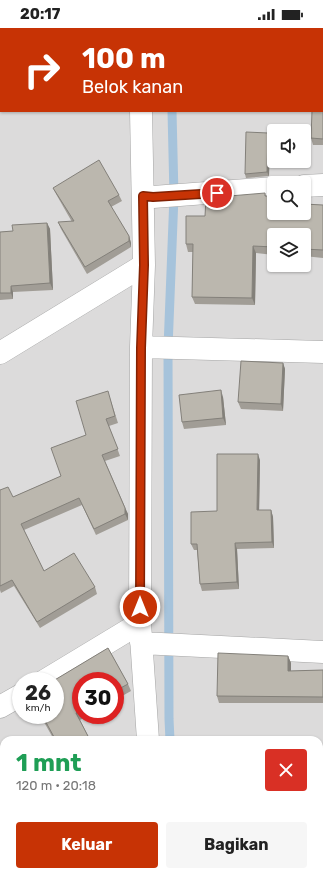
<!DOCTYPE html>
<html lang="id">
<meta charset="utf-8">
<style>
:root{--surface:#fff;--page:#f6f6f6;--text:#222;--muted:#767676;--accent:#c73305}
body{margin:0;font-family:Rubik,sans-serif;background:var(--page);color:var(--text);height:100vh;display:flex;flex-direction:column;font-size:15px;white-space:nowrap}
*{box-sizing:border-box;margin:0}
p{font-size:13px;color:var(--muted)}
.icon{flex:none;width:22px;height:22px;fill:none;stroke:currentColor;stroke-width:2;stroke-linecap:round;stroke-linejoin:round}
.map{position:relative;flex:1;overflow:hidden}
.sheet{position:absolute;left:0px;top:708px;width:323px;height:140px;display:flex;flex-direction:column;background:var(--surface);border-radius:12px 12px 0 0;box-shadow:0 1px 3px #0004}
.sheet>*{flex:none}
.banner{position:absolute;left:0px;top:0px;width:323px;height:84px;box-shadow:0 1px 3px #0004;background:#c73305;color:#fff;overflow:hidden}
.buttons{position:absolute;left:267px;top:96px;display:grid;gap:8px}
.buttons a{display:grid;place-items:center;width:44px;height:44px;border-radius:4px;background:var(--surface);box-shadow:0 1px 3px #0004;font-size:20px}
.speed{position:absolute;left:12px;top:644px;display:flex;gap:8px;font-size:20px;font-weight:700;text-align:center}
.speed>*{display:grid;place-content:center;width:52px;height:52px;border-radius:50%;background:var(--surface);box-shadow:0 1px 3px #0004;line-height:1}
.speed small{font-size:10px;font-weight:400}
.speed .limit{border:6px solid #d22;background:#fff;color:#111}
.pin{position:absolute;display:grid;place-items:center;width:34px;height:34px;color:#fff;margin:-17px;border:2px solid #fff;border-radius:50%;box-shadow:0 1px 4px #0007}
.me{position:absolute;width:44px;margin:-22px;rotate:0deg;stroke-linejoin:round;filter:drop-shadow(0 0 3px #0008)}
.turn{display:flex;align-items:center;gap:14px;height:84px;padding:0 16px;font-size:18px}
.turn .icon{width:52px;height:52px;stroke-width:2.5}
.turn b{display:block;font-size:28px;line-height:34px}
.round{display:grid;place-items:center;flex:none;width:42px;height:42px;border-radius:4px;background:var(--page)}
.headline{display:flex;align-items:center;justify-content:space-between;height:68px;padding:0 16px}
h1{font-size:24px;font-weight:700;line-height:30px;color:#1e9e55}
.action{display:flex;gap:8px;margin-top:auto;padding:8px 16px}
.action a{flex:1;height:46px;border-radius:4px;background:var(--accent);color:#fff;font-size:16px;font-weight:700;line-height:46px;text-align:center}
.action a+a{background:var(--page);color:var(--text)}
.status{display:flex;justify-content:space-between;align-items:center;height:28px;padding:0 20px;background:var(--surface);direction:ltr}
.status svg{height:11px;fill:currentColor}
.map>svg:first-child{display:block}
.residential{fill:#dcdbdb;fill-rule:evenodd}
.farmland{fill:#e4edd0}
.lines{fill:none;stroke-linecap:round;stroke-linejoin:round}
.stream{stroke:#a6c3db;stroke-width:9}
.minor-casing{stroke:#a5a5a5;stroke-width:23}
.minor{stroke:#fff;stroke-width:22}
.wall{fill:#a19d96}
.shaded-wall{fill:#83807a}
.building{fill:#bbb7ae;stroke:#83807a}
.route-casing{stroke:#812103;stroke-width:10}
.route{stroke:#c73305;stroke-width:7}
</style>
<div class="status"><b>20:17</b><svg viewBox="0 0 49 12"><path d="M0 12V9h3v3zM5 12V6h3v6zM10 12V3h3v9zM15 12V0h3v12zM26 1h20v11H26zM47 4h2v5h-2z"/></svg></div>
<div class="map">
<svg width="323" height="848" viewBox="0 0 323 848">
<rect width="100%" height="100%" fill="#efeee4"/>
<!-- residential -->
<path class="residential" d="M0,0h323v848h-323zM1,1h321v82h-321zM274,103h30v30h-30zM274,155h30v30h-30zM274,207h30v30h-30zM21,653h34v34h-34zM81,653h34v34h-34zM4,712h315v132h-315z"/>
<!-- farmland -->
<path class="farmland" d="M319,765h4v62l-4,-1z"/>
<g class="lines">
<!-- stream -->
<path class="stream" d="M170,0v1
M170,712l-1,-21 -1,-371 6,-152 -2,-85
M177,844l1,4"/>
<!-- minor casing -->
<g class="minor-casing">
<path id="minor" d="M139,0v1
M141,83l3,154 -3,82 -1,276 8,117
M304,158l19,-1
M143,167l10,2 121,-9
M141,319l182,5
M0,325l144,-88
M141,615l182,9
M44,653l96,-58
M0,679l21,-12
M157,844v4"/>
</g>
<!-- minor -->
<use href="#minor" class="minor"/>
</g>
<!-- wall -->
<path class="wall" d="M323,63v54h-10l-2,-7z
M270,109l-1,39 -23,2 -1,-4z
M53,160l66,7 3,6 -11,6 18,29 2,7v4l-44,27 -26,-45 -3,-7h14l-16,-28z
M265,165l1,3h7l1,3v14l49,-8v53l-19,-2v-21h-30v20l-18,-2 -1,52 -60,-1 -3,-7 1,-45h-5l-2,-8 19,-28z
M47,195l3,6 3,61 -40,2v7l-13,1v-68l13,-1z
M283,335l2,6 -2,42 -42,-2 -3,-7z
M223,369l3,28 -42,4 -2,-7z
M110,370l8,25 -9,3 11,30 -15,5 23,53v6l-32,15 -14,-30 -58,25 20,41 51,16 2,7 -57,34 -26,-42 -13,7 -1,-3v-100l13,7 48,-21 25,-41z
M260,432l-1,50h12l2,7 1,31 -37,1 2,40 -37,2 -2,-7 -3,-34h-3l-3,-6 26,-33z
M108,620l20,36 3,7 -16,9v-19h-34v34h8l-9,5 10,20h-41l4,-2 -13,-23h15v-34h-2z
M288,628l3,7v8l32,-1v33h-104l-2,-7z"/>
<!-- shaded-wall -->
<path class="shaded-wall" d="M268,105l2,4 -1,39 -2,-4z
M47,195l3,6 3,61 -3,-7z
M129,208l2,7v4l-2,-6z
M253,218l3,7 -1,52 -3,-7z
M11,258l2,6v7l-2,-6z
M283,335l2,6 -2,42 -2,-7z
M221,362l2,7 3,28 -3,-7z
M258,426l2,6 -1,57 -2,-7z
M125,480l3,6v6l-3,-6z
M271,482l2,7 1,31 -2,-6z
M235,515l2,6 2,40 -2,-7z
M288,628l3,7v15l-3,-7z"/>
<!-- building -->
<path class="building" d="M47,0h62l1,1h-62z
M189,0h53v1h-53z
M322,63h1v48l-12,-1 1,-27h10z
M246,104l22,1 -1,39 -22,2z
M99,132l20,35 -11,6 21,35v5l-44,26 -27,-45 16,-1 -21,-33z
M265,165v3h8v6h1v11h30v-9l19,1v45l-19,-1v-14h-30v12l-21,-1 -1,52 -60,-1 1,-53h-7v-28h19l1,-18z
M47,195l3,60 -39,3v7h-11v-61l13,-1 -1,-6z
M241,333l42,2 -2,41 -43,-2z
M221,362l2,28 -41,4 -3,-27z
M108,363l7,25 -9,3 12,30 -16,6 23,53v6l-31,15 -15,-31 -58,26 23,47 30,-18 21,34 -58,35 -25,-42 -12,6v-96l8,-3 5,10 48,-21 -10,-28 35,-13 -10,-34z
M217,426h41l-1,56h14l1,32 -37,1 2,39 -37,2 -3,-40h-6v-32l26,-1z
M108,620l20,36 -13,7v-10h-34v29l-5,3 14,27h-41l5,-3 -12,-22h13v-34h-2z
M218,625l70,3v15l35,-1v27l-106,-1z
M319,823h4v25h-92v-4h88z"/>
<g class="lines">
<!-- route casing -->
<g class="route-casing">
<path id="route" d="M140,579l1,-259 3,-83 -1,-69 10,1 64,-4"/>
</g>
<!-- route -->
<use href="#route" class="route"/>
</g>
</svg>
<div class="buttons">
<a><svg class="icon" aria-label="sound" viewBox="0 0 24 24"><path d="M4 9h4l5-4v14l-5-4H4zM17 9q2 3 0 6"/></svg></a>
<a><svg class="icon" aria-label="search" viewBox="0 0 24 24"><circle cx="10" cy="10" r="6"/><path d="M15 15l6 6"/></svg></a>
<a><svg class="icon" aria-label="layers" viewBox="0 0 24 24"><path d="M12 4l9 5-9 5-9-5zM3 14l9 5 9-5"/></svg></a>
</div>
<div class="speed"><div>26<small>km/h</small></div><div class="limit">30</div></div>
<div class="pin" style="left:217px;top:165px;background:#d93025"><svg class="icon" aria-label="arrive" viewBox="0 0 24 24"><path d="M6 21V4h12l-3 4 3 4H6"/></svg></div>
<svg class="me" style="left:140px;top:579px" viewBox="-20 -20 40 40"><circle r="17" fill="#c73305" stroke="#fff" stroke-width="3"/><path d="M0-11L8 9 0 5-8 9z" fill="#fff"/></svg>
<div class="banner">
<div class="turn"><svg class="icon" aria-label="right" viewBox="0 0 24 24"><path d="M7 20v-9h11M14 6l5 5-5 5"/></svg><div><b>100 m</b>Belok kanan</div></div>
</div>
<section class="sheet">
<div class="headline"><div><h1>1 mnt</h1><p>120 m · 20:18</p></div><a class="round" style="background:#d93025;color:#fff"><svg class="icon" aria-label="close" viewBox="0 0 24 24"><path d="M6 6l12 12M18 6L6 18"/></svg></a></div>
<div class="action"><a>Keluar</a><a>Bagikan</a></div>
</section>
</div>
